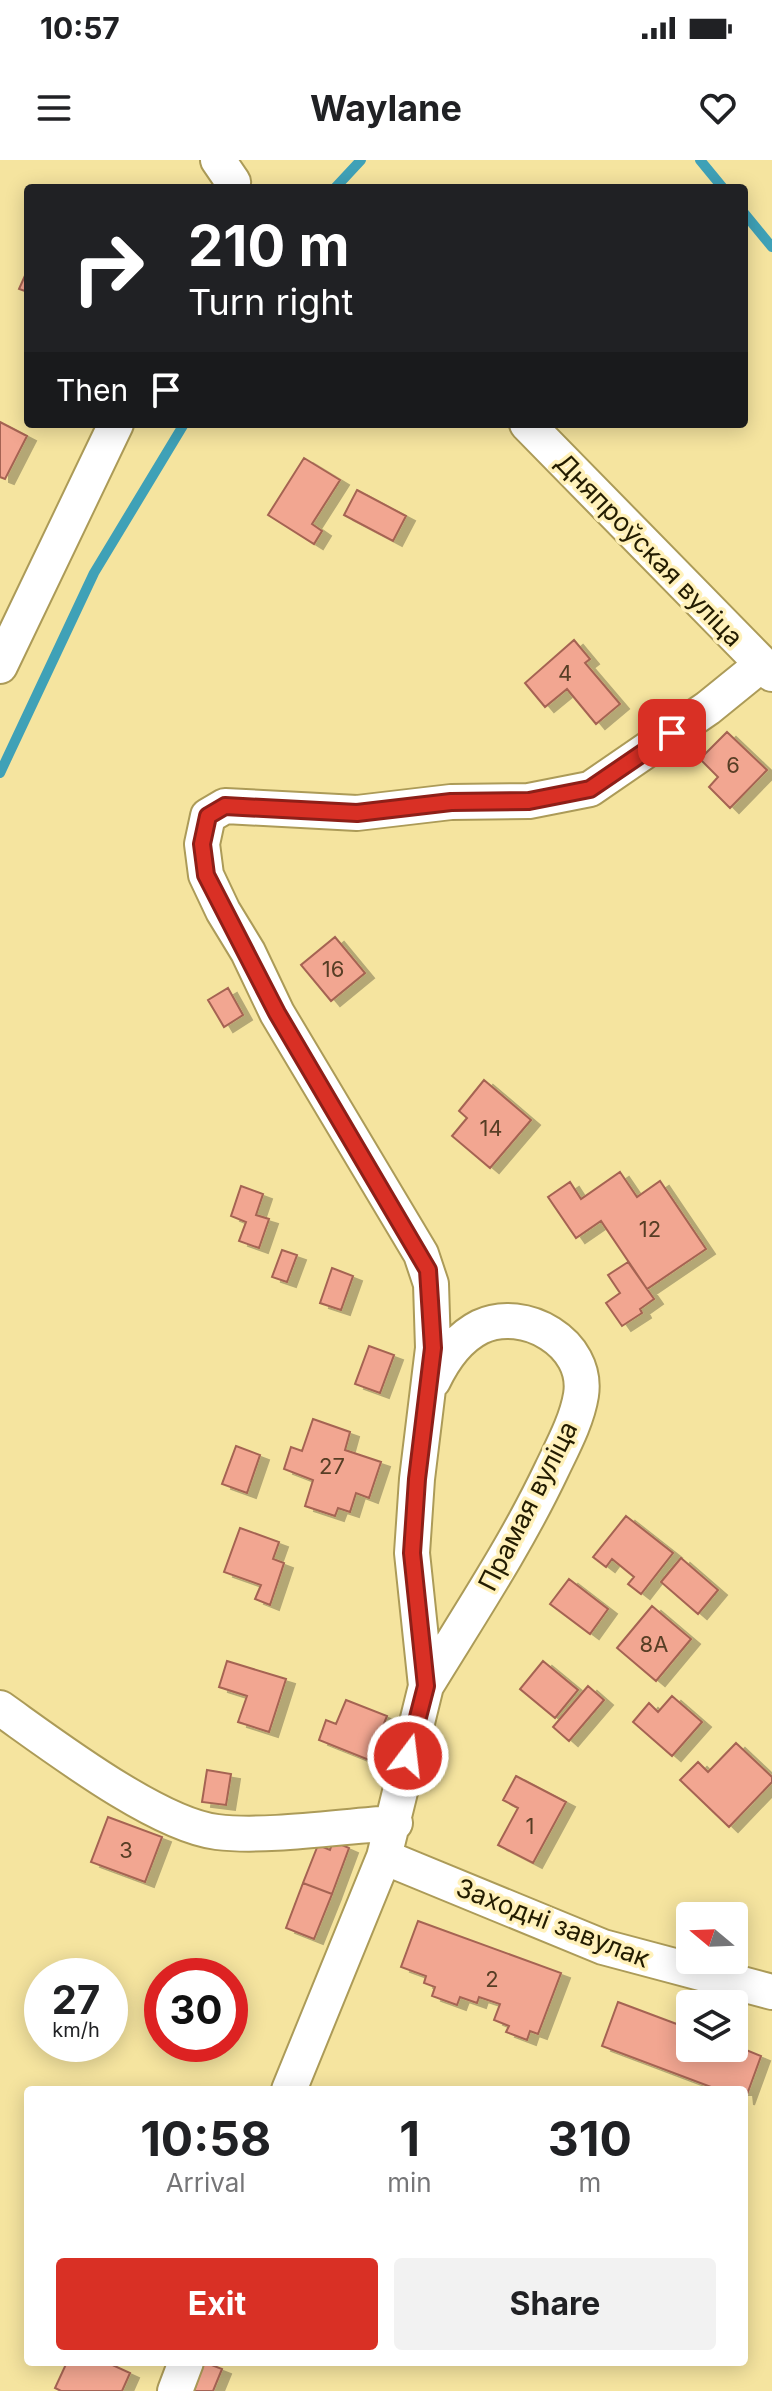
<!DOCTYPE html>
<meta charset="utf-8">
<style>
:root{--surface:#fff;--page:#f2f2f2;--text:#202124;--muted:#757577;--accent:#d93025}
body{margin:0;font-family:Inter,sans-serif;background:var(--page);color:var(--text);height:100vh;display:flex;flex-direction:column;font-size:30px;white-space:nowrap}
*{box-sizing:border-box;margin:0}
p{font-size:26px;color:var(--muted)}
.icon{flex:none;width:44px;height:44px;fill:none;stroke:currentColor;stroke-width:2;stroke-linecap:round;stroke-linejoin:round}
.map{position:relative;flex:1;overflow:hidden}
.drawer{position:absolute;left:24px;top:1926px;width:724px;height:280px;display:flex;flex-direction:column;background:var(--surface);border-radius:8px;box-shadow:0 4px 20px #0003}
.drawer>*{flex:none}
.top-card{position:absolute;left:24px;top:24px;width:724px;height:244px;border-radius:8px;box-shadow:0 4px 20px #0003;background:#202124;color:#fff;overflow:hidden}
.needle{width:52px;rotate:289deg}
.controls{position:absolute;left:676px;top:1742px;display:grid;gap:16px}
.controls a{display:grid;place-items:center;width:72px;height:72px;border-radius:8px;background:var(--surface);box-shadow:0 4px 20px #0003;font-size:40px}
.speed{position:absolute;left:24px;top:1798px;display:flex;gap:16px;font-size:40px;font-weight:700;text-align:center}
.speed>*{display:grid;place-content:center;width:104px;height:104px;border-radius:50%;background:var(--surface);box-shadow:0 4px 20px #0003;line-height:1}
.speed small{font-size:20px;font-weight:400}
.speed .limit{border:12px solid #d22;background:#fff;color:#111}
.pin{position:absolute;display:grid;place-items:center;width:68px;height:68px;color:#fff;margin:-34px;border-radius:16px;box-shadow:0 4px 12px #0006}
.me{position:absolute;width:88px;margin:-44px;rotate:15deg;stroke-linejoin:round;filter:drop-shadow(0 0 6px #0008)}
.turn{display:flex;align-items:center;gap:28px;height:168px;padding:0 32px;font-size:36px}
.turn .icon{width:104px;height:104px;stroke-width:2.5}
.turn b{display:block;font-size:56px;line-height:68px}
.then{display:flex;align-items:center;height:76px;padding:0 32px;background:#0003;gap:16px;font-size:30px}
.eta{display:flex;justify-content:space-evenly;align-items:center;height:136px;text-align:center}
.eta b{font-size:48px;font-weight:700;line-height:56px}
.primary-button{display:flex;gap:16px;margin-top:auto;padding:16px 32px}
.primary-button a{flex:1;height:92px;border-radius:8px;background:var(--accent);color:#fff;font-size:32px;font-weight:700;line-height:92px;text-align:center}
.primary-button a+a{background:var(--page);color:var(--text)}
.status{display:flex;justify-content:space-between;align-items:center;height:56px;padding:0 40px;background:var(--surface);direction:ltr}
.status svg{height:22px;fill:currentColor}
header{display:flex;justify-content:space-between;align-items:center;height:104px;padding:0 32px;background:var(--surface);font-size:36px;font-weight:700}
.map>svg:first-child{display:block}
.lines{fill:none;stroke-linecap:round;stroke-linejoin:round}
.stream{stroke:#3fa1b7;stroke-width:10}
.building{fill:#f2a691;stroke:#a56452;stroke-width:2;filter:url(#shadow)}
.minor-casing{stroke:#ac9b58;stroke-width:38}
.minor{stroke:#fff;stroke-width:34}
.route-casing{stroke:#8d1f18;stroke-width:20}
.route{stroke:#d93025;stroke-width:14}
.labels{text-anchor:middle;stroke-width:7;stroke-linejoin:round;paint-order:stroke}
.number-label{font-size:22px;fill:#573e25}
.street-label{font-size:26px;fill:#231c01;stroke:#fff1ba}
</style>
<div class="status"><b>10:57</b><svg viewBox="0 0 49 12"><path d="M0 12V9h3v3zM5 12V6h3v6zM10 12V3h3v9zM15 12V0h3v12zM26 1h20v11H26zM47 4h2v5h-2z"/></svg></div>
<header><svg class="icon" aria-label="menu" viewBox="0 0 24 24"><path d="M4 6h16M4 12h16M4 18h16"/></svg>Waylane<svg class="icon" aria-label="heart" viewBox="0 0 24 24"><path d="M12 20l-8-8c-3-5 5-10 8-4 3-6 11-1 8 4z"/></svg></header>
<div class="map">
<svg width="772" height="2231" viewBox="0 0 772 2231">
<defs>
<filter id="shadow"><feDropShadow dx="9" dy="5" stdDeviation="0" flood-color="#0004"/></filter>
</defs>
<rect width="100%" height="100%" fill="#f5e49f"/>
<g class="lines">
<!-- stream -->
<path class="stream" d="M700,0l23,28
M335,28l26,-28
M744,53l28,34
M0,613l94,-200 90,-149"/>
</g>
<!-- building -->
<path class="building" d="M28,109v23l-9,-3z
M0,262l27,14 -22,43 -5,-2z
M304,298l36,22 -28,44 10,7 -8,13 -46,-29z
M357,330l49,26 -13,25 -49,-26z
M574,480l16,19 -5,4 35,41 -24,20 -29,-35 -22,18 -20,-24z
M727,572l40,38 -37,38 -21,-21 9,-10 -18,-18z
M335,777l30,36 -34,28 -30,-36z
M228,828l15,27 -19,12 -16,-27z
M484,920l47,40 -41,48 -38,-32 15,-18 -8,-7z
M620,1012l17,25 23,-16 46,68 -59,40 -46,-68 -25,17 -28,-41 22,-15 11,17z
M241,1026l22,8 -7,21 13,4 -10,29 -20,-7 7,-19 -15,-6z
M282,1090l15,5 -10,27 -15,-5z
M628,1102l26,37 -14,10 2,4 -20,13 -16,-23 14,-10 -12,-18z
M332,1108l21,8 -12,34 -21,-7z
M369,1186l25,9 -14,38 -25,-9z
M313,1259l37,13 -5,18 36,12 -12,36 -13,-5 -6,19 -12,-4 -3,8 -30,-10 8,-26 -29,-11 7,-22 11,4z
M236,1286l24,9 -13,38 -25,-9z
M626,1356l47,37 -32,41 -13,-10 6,-7 -22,-18 -6,8 -13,-10z
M240,1368l39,14 -6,17 11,4 -14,42 -15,-6 6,-14 -37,-13z
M681,1398l37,32 -20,24 -37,-32z
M569,1419l39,30 -18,25 -40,-30z
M652,1446l39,33 -35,42 -39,-33z
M227,1501l59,18 -17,53 -31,-10 9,-26 -28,-9z
M543,1501l35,29 -23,28 -35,-29z
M588,1526l16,14 -35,41 -16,-14z
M672,1536l30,26 -30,34 -39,-34 16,-19 9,9z
M346,1540l41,16 -18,44 -50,-20 7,-20 10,4z
M736,1583l36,34v5l-43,45 -49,-47 18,-18 10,10z
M207,1610l24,4 -5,31 -24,-3z
M516,1616l50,26 -33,61 -35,-18 20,-37 -15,-8z
M108,1657l54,20 -17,45 -54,-20z
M333,1681l16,7 -17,46 -29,-11 15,-38 12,5z
M303,1723l29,11 -18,45 -28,-11z
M418,1761l143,52 -23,61 -8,-3 -3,9 -21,-8 3,-6 -15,-6 6,-16 -21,-7 -2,6 -17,-6 -3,8 -25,-9 3,-9 -11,-4 2,-7 -25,-9z
M618,1842l72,27v19l44,-3 27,11 -16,44 -1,-10h-25l-117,-44z
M67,2202h39l24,11 -8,18h-61l-6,-3z
M204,2202l18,7 -9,22h-19z"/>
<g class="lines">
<!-- minor casing -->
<g class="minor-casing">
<path id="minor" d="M218,0l15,22 -3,6
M527,264l245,250
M0,506l116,-242
M426,1526c44,-72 90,-141 126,-217 11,-23 25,-49 29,-74 8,-52 -57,-89 -101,-68 -22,11 -37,33 -47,54
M0,1548c51,36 157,117 217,124 50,6 126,-6 178,-9
M384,1697l219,90 169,45
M289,1930l95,-233 42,-171 -14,-133 5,-74 16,-131 -2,-64 -10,-30 -144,-241 -29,-61 -25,-41 -17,-36 -4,-31 6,-28 17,-10 132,7 94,-11 78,-1 61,-12 118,-81 53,-43
M175,2231l11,-29"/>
</g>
<!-- minor -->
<use href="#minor" class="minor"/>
</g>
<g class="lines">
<!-- route casing -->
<g class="route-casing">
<path id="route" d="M408,1596l18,-70 -14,-133 5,-74 16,-131 -5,-78 -151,-257 -71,-138 -4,-31 6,-28 17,-10 132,7 94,-11 78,-1 61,-12 82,-56"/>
</g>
<!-- route -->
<use href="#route" class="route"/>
</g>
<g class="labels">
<!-- number labels -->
<g class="number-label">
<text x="565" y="521">4</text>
<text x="733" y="613">6</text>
<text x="333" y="817">16</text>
<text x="491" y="976">14</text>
<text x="650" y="1077">12</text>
<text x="332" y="1314">27</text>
<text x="654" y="1492">8А</text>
<text x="530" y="1674">1</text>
<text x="126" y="1698">3</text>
<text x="492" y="1827">2</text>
</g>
<!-- street labels -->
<g class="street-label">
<text transform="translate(649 390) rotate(46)" y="9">Дняпроўская вуліца</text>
<text transform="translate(528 1346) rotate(-63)" y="9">Прамая вуліца</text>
<text transform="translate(553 1763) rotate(21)" y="9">Заходні завулак</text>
</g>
</g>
</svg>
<div class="controls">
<a><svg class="needle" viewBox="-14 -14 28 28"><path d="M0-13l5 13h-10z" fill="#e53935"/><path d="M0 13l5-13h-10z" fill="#757577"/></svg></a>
<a><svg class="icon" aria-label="layers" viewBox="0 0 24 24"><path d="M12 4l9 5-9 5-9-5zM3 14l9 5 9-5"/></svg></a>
</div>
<div class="speed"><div>27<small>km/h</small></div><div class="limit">30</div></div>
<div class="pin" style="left:672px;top:573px;background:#d93025"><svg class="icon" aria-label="arrive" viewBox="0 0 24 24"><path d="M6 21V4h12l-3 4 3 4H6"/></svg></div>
<svg class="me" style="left:408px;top:1596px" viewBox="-20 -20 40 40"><circle r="17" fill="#d93025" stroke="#fff" stroke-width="3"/><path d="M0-11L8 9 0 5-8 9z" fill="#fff"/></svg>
<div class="top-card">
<div class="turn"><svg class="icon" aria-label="right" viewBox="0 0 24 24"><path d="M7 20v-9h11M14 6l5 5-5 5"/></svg><div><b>210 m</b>Turn right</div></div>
<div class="then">Then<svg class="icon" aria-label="arrive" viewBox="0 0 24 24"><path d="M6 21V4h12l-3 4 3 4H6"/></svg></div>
</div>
<section class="drawer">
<div class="eta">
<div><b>10:58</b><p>Arrival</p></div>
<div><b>1</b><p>min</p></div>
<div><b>310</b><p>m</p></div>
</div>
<div class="primary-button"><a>Exit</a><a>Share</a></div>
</section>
</div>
